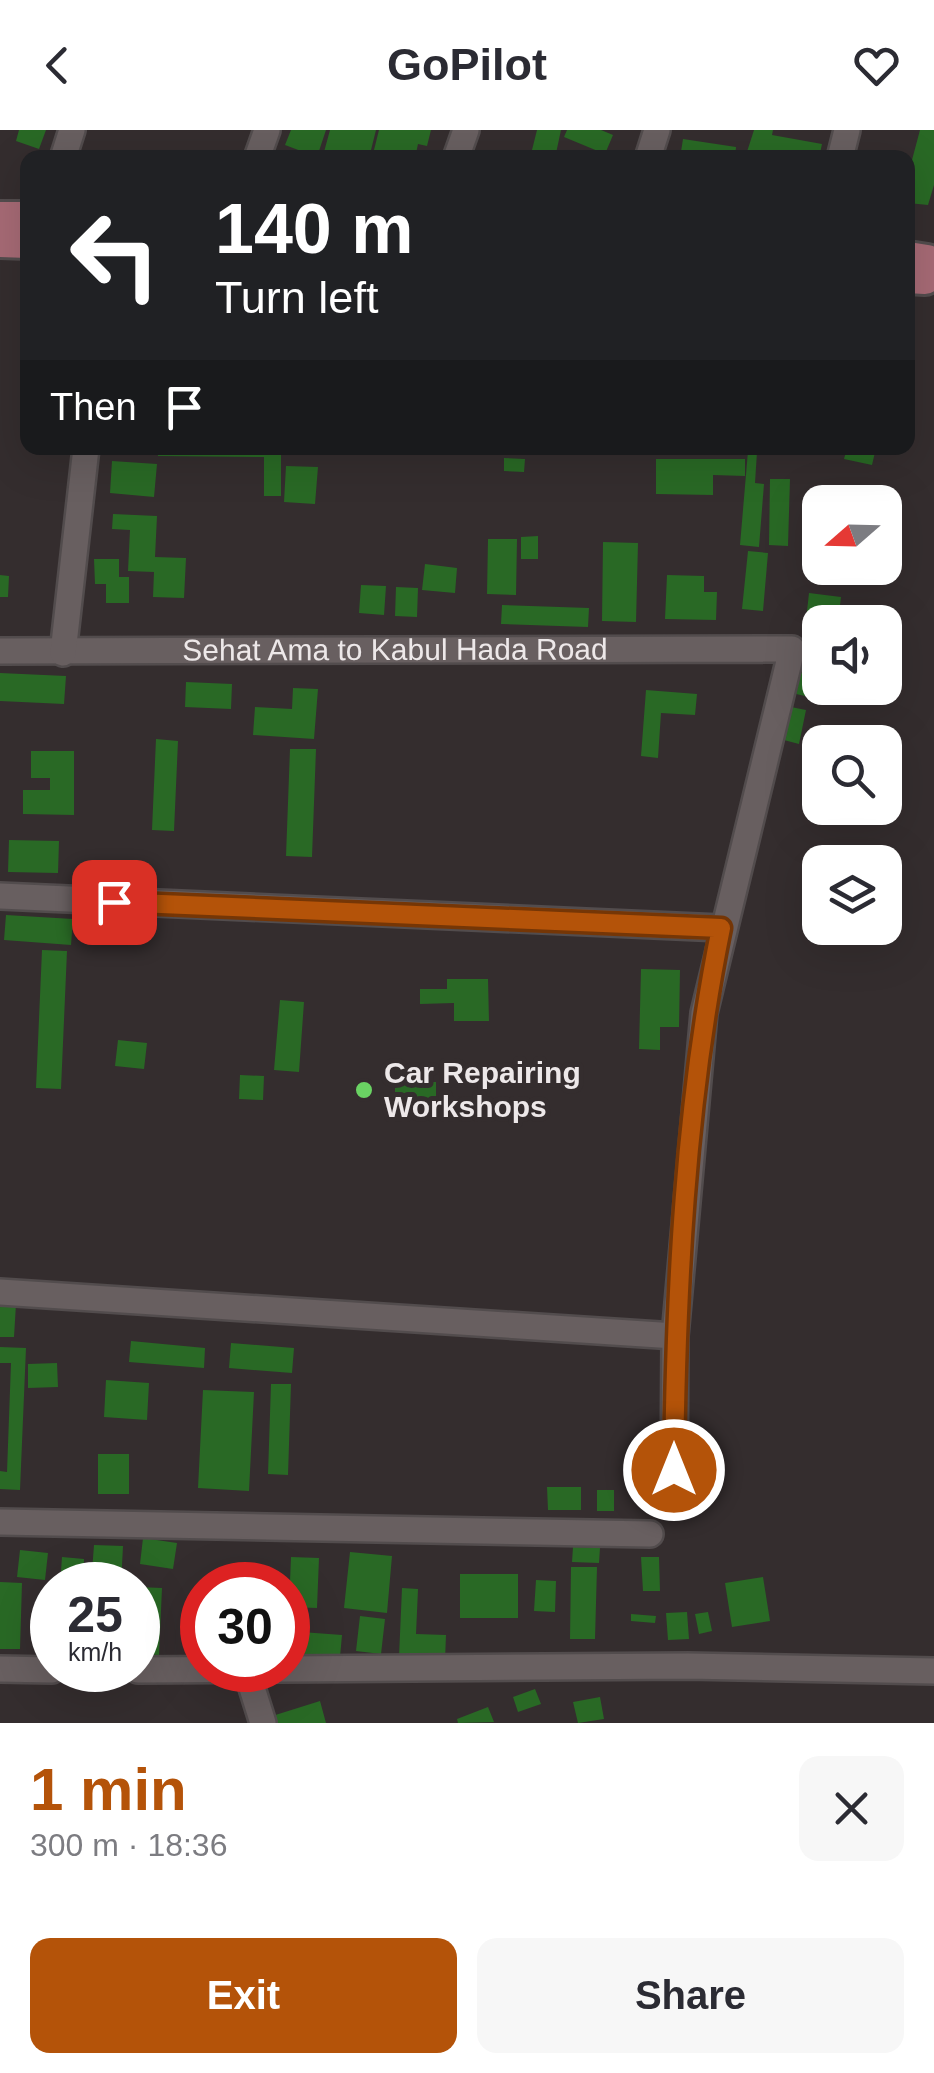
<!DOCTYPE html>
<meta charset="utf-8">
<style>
:root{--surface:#fff;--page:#f7f7f7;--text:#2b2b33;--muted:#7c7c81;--accent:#b45309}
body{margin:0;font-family:Arial,sans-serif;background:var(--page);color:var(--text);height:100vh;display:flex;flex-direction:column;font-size:38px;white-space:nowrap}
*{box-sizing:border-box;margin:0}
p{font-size:32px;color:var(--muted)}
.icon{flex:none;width:55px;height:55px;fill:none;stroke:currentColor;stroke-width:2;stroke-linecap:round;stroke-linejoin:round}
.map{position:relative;height:1593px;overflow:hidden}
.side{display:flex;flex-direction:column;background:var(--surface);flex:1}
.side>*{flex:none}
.hud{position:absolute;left:20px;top:20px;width:895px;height:305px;border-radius:20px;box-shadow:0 10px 40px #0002;background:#202124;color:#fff;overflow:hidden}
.needle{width:65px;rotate:250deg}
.fabs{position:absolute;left:802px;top:355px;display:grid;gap:20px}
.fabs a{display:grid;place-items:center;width:100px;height:100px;border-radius:20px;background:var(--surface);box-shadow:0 10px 40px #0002;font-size:50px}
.speed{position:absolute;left:30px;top:1432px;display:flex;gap:20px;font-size:50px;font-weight:700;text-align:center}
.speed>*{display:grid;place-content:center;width:130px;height:130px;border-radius:50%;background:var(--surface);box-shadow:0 10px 40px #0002;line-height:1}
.speed small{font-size:25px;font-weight:400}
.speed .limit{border:15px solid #d22;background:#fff;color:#111}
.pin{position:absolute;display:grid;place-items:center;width:85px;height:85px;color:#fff;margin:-42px;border-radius:20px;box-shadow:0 5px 15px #0006}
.me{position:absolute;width:110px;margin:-55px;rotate:0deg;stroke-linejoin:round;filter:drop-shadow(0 0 8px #0008)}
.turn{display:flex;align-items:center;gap:35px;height:210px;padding:0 30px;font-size:45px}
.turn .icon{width:130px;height:130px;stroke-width:2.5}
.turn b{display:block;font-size:70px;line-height:85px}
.then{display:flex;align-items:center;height:95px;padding:0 30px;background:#0003;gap:20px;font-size:38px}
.round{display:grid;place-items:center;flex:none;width:105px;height:105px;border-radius:20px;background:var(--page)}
.summary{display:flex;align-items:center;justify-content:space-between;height:170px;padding:0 30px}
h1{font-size:60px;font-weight:700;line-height:75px;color:var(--accent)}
.cta{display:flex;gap:20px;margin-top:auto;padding:20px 30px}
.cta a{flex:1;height:115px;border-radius:20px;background:var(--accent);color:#fff;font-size:40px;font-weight:700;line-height:115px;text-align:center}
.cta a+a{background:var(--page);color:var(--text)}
header{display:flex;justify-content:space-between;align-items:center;height:130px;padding:0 30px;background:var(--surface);font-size:45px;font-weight:700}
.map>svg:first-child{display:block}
.building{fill:#296925}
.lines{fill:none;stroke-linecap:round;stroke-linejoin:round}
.minor-casing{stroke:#524c4d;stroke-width:30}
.major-casing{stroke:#524c4d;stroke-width:38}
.minor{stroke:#685f60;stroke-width:25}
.major{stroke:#a66a75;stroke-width:32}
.route-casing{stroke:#753606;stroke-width:25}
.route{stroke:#b45309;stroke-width:18}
.poi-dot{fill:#6ad363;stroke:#342d2e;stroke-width:4}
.labels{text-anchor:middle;stroke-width:10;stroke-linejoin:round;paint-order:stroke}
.street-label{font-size:30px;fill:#ede8e9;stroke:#342d2e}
.poi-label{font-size:30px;font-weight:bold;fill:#ede8e9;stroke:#342d2e;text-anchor:start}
</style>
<header><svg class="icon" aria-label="back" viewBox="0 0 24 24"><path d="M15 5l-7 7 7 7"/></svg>GoPilot<svg class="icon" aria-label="heart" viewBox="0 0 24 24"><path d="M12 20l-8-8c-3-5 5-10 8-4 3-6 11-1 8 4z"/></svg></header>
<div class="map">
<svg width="934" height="1593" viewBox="0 0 934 1593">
<rect width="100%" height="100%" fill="#342d2e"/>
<!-- building -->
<path class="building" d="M19,0h27l-7,19 -23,-8z
M291,0h35l-9,27 -32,-12z
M330,0h46l-7,28 -45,-6z
M379,0h52l-4,16 -9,-2 -3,14h-43z
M537,0h24l-6,28h-25z
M567,0h34l12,5 -8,19 -41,-17z
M754,0h19l-1,5 50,9 -3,14h-74z
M920,0h14v55l-6,20 -20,-2v-28z
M683,9l53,8 -1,11h-55z
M862,20l27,6 -1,2h-28z
M157,318h124v48h-17v-39l-106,-1z
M847,318h29l-4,17 -28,-6z
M748,321l9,1 -2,31 9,1 -5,63 -19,-2z
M504,328l21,1 -1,13 -20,-1z
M656,329h89v17l-32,-1v20l-57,-1z
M112,331l45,3 -3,33 -44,-4z
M286,336l32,1 -3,37 -31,-2z
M770,349h20l-2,67 -19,-1z
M855,359l18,4 -3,9h-18z
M113,384l44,2 -2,41 31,1 -2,40 -31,-1 1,-25 -26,-1 2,-41 -18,-1z
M808,396l12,3v23l-17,-4z
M538,406v23h-17v-22z
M488,409h29l-1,56 -29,-1z
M603,412l35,1 -2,79 -34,-1z
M748,421l20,2 -5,58 -21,-2z
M94,429h25v18h10v26h-23v-19h-11z
M425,434l32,4 -2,25 -33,-3z
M0,445l9,1 -1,21h-8z
M667,445l37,1v16h13l-1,28 -51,-1z
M361,455l25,1 -2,29 -25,-2z
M396,457l22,1 -1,29 -22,-1z
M809,463l32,4 -3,25 -32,-2z
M502,475l87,3 -1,19 -87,-3z
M0,543l66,3 -2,28 -64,-3z
M801,543l17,4 -4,21 -18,-4z
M186,552l46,2 -1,25 -46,-2z
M293,558l25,1 -4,50 -61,-4 2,-28 37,2z
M646,560l51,4 -2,21 -34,-2 -3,45 -17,-2z
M791,577l15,3 -7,34 -15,-4z
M156,609l22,2 -4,90 -22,-1z
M290,619h26l-4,108 -26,-1z
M31,621h43v64l-51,-1v-24h27v-12h-19z
M9,710l50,1 -1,32 -50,-1z
M6,785l67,4 -2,26 -67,-5z
M42,820l25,1 -6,138 -25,-1z
M641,839l39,1 -1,57h-19v23l-21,-1z
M447,849h41l1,42h-35v-18l-34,1v-15h27z
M280,870l24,2 -5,70 -25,-2z
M118,910l29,3 -3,26 -29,-3z
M240,945l24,1 -1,24 -24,-1z
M395,952h41v28h-41z
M0,1173l16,1 -2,33h-14z
M131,1211l74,7 -1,20 -75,-6z
M231,1213l63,5 -2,25 -63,-5z
M0,1217l26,1 -6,142 -20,-1v-18l7,1 4,-109h-11z
M57,1233l1,24 -30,1v-24z
M106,1250l43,3 -2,37 -43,-3z
M271,1254h20l-3,91 -20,-1z
M203,1260l51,2 -5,99 -51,-3z
M98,1324h31v40h-31z
M547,1357h34v23h-33z
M597,1360h17v21h-17z
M143,1408l34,5 -4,26 -33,-5z
M94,1415l29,1 -2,39h-30z
M573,1417l27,1 -1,15 -27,-1z
M20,1420l28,3 -3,27 -28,-3z
M350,1422l42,4 -5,57 -43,-5z
M62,1427l22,2 -1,26h-23z
M291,1427l28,1 -2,50 -28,-1z
M641,1427h18l1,34h-17z
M571,1437h26l-2,72h-25z
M460,1444h58v44h-58z
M763,1447l7,44 -38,6 -7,-44z
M536,1450l20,1 -1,31 -21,-1z
M0,1452l22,1 -2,66h-20z
M138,1457l24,1 -3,67 -21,-1z
M402,1458l16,1 -2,45 30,1 -1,25 -46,-3z
M687,1482l2,27 -21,1 -2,-27z
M708,1482l4,19 -13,3 -4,-20z
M631,1484l25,2 -1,7 -24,-2z
M360,1486l25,3 -4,35 -25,-3z
M288,1501l54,4 -2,22 -52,-4z
M535,1559l6,15 -23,8 -5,-15z
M600,1567l4,22 -26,4 -5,-21z
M320,1571l6,22h-55l-2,-6z
M488,1577l6,15 -36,1 -1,-4z"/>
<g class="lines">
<!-- minor casing -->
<g class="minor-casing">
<g id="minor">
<path d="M63,28l9,-28"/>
<path d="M257,28l10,-28"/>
<path d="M456,28l10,-28"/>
<path d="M648,28l9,-28"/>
<path d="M840,28l7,-28"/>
<path id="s1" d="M0,521l792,-2 -88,364 -29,323 -1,158"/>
<path d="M63,523l23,-205"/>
<path d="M0,766l721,32"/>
<path d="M0,1162l675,44"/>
<path d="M0,1392l650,12"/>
<path d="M0,1539l52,1"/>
<path d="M138,1540l550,-4 246,5"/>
<path d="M247,1542l16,51"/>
</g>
</g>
<!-- major casing -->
<g class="major-casing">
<path id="major" d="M0,88h28
M0,111l28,1
M908,128l19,3 -2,17 -17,-1"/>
</g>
<!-- minor -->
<use href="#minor" class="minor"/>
<!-- major -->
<use href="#major" class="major"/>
</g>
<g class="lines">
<!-- route casing -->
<g class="route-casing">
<path id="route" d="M114,772l607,26c-36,177 -45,362 -47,542"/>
</g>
<!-- route -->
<use href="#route" class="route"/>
</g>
<!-- markers -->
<circle class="poi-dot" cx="364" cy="960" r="10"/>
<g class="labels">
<!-- street labels -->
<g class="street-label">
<text dy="10" stroke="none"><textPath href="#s1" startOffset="395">Sehat Ama to Kabul Hada Road</textPath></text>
</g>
<!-- poi labels -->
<g class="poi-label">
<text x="384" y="953">Car Repairing<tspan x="384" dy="34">Workshops</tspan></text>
</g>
</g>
</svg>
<div class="fabs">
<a><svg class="needle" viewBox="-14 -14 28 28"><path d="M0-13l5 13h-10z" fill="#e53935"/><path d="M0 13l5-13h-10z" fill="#7c7c81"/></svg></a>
<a><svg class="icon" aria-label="sound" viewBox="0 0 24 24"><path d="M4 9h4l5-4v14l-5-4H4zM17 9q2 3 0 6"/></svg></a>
<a><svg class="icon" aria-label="search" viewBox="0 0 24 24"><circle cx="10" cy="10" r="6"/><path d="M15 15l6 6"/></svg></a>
<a><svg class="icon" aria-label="layers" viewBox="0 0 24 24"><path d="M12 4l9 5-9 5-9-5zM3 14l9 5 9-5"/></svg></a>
</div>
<div class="speed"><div>25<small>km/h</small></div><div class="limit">30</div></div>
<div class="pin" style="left:114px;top:772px;background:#d93025"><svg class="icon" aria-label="arrive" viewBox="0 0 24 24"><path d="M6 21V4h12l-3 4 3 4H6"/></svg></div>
<svg class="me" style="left:674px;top:1340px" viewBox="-20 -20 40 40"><circle r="17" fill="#b45309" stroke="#fff" stroke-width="3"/><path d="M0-11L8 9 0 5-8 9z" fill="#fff"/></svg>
<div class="hud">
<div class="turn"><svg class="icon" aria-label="left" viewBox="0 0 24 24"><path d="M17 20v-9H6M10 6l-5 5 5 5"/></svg><div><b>140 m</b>Turn left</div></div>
<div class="then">Then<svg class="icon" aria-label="arrive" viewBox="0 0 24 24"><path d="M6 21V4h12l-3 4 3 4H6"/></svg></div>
</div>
</div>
<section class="side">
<div class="summary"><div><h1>1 min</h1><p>300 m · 18:36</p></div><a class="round"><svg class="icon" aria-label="close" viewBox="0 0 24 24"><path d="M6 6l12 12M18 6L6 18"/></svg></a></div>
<div class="cta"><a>Exit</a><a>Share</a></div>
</section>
